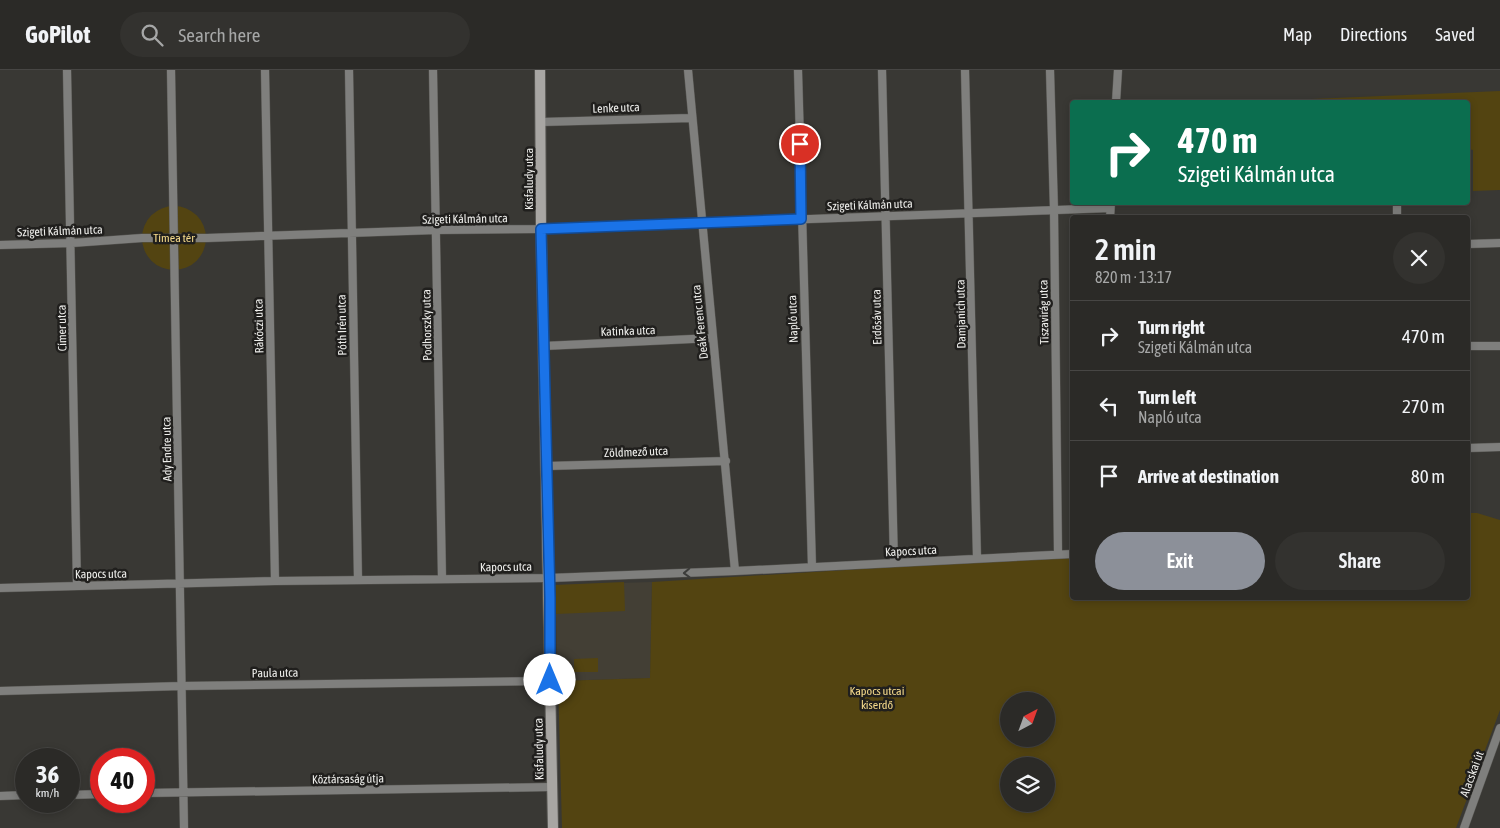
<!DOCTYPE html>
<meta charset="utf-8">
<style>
:root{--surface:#2b2a27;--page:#33322f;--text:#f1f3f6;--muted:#a6a7a7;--line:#474644;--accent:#8c9099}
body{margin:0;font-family:"Asap Condensed",sans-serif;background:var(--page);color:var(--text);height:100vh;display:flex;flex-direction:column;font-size:19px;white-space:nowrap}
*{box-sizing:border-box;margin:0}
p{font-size:16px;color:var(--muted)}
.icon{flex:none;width:28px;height:28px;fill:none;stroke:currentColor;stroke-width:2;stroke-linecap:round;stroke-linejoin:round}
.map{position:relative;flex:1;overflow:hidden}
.panel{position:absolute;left:1070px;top:145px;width:400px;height:385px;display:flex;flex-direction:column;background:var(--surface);border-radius:5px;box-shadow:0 2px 8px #0003,0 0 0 1px var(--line)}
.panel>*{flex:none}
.guide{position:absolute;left:1070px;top:30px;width:400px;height:105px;border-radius:5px;box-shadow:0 2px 8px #0003,0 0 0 1px var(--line);background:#0b6e4f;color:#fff;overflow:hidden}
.needle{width:32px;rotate:41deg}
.buttons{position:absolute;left:1000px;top:622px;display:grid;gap:10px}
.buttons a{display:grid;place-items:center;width:55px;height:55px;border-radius:50%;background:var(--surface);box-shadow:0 2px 8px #0003,0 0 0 1px var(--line);font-size:25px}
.speed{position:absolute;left:15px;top:678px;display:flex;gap:10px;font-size:25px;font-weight:700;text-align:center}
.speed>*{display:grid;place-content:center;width:65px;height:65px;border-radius:50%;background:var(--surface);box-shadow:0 2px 8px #0003,0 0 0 1px var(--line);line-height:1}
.speed small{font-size:12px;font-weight:400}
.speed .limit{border:8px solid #d22;background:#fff;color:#111}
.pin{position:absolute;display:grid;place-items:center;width:42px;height:42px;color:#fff;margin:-21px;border:2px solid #fff;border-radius:50%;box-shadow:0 1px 5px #0007}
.me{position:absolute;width:55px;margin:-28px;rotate:0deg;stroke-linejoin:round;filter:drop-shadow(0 0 4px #0008)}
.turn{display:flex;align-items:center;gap:18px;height:105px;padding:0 25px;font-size:22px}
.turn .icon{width:65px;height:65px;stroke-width:2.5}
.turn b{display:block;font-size:35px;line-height:42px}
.round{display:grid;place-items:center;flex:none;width:52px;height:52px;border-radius:26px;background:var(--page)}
.overview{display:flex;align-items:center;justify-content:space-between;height:85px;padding:0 25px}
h1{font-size:30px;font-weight:600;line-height:38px}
.button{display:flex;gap:10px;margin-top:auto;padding:10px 25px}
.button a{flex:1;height:58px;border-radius:30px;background:var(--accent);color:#fff;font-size:20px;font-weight:600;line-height:58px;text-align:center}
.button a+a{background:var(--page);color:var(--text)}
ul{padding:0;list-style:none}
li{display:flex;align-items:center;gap:15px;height:70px;padding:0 25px;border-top:1px solid var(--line)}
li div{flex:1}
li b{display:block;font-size:19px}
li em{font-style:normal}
header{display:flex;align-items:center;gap:30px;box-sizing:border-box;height:70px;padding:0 25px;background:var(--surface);border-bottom:1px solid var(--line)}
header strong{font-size:24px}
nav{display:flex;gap:28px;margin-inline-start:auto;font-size:18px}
.search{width:350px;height:45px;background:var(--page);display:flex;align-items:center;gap:12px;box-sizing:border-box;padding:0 18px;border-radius:28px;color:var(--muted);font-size:19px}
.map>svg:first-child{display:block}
.built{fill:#433f35}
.green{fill:#534411;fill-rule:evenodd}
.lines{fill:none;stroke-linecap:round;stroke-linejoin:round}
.street-casing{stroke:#565551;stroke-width:9}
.secondary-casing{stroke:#565551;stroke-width:12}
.street{stroke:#7f7f7d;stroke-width:8}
.secondary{stroke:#a8a6a3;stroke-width:10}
.oneway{stroke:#3c3c3a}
.route-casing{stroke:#114b97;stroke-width:12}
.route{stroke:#1a73e8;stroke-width:9}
.labels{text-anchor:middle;stroke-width:5;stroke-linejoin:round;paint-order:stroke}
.street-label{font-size:12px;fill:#eeeeeb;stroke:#201f1d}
.park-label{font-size:12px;fill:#f5da8b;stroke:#201f1d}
</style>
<header>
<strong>GoPilot</strong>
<div class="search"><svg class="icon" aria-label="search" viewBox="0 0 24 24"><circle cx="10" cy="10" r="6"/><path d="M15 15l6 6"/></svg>Search here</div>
<nav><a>Map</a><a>Directions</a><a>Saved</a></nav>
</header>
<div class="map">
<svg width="1500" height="758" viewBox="0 0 1500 758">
<rect width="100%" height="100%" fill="#393834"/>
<!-- built -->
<path class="built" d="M652,512l-2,96 -92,3 -3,-96z"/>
<!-- green -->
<path class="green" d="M1500,21v99l-27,1v-41l-5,-1v-47h-227z
M142 168a32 32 0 1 1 64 0a32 32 0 1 1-64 0Z
M1468,443h9l23,7v190l-44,118h-894l-4,-147 92,-3 2,-96 420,-26v42h396zM1009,631h37v38h-37zM1009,696h37v38h-37z
M624,512l1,29 -69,3 -1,-29z
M598,588v14h-24v-13z"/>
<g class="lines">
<!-- street casing -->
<g class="street-casing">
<path id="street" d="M67,0l10,516
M171,0l13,758
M265,0l10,511
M349,0l9,510
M433,0l9,509
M688,0l47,501
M798,0l14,497
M882,0l12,493
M965,0l12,488
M1050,0l4,140 4,343
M1116,32l2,-32
M541,52l150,-4
M1110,148l1,-16
M1397,148v-16
M1468,174l32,-1
M0,175l72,-2 70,-5h65l229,-8 105,-1 569,-21
M544,276l169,-8
M1468,276h32
M1468,378l32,-1
M547,396l179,-5
M0,518l275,-7 274,-3 186,-7 337,-17
M0,621l182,-5 368,-5
M144,723l408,-6
M69,725l32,-1
M0,726l26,-1
M1464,758l36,-100"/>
</g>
<!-- secondary casing -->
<g class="secondary-casing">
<path id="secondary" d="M540,0l1,159 12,599"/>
</g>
<!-- street -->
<use href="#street" class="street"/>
<!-- secondary -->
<use href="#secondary" class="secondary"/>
</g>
<!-- one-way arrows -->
<defs><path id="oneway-chevron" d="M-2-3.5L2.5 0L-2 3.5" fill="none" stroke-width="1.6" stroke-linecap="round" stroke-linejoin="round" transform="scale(1.25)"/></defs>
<use class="oneway" href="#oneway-chevron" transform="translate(687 503) rotate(178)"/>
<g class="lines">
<!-- route casing -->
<g class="route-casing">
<path id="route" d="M550,610v-82l-9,-369 260,-10 -1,-75"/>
</g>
<!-- route -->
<use href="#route" class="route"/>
</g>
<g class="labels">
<!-- street labels -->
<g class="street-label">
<text transform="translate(616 38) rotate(-2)" y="4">Lenke utca</text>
<text transform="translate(529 109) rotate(-90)" y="4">Kisfaludy utca</text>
<text transform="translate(870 135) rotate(-2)" y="4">Szigeti Kálmán utca</text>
<text transform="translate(465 149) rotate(-1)" y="4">Szigeti Kálmán utca</text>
<text transform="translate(60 161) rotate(-2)" y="4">Szigeti Kálmán utca</text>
<text transform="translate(1044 242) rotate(-91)" y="4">Tiszavirág utca</text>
<text transform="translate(961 244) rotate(-91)" y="4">Damjanich utca</text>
<text transform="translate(877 247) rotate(-91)" y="4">Erdősáv utca</text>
<text transform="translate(793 249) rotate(-92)" y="4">Napló utca</text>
<text transform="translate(700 252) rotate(-96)" y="4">Deák Ferenc utca</text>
<text transform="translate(342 255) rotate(-91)" y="4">Póth Irén utca</text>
<text transform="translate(427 255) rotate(-91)" y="4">Podhorszky utca</text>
<text transform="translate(259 256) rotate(-91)" y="4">Rákóczi utca</text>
<text transform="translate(62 258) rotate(-91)" y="4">Címer utca</text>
<text transform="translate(628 261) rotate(-2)" y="4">Katinka utca</text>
<text transform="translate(167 379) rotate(-91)" y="4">Ady Endre utca</text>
<text transform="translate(636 382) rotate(-2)" y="4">Zöldmező utca</text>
<text transform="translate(911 481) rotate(-3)" y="4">Kapocs utca</text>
<text transform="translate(506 497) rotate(-1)" y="4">Kapocs utca</text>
<text transform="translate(101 504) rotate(-1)" y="4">Kapocs utca</text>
<text transform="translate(275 603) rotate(-1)" y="4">Paula utca</text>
<text transform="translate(539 679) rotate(-91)" y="4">Kisfaludy utca</text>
<text transform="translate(1472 704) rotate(-70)" y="4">Alacskai út</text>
<text transform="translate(348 709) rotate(-1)" y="4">Köztársaság útja</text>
</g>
<!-- park labels -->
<g class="park-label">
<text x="174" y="172">Tímea tér</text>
<text x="877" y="625">Kapocs utcai<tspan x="877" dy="14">kiserdő</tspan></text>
</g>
</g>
</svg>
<div class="buttons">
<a><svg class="needle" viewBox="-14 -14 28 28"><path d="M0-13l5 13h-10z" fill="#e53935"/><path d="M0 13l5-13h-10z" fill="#a6a7a7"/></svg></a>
<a><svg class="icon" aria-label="layers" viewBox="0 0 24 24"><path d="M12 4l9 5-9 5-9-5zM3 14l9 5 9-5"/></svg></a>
</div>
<div class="speed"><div>36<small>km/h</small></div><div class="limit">40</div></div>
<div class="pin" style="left:800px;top:74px;background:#d93025"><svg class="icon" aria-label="arrive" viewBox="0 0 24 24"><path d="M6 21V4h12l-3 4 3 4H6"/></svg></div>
<svg class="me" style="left:550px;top:610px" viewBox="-20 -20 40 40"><circle r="19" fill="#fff"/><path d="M0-13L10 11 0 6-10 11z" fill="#1a73e8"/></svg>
<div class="guide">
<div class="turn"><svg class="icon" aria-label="right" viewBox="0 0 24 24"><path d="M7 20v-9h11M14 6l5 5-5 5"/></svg><div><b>470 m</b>Szigeti Kálmán utca</div></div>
</div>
<section class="panel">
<div class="overview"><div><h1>2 min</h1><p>820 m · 13:17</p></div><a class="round"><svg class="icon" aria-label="close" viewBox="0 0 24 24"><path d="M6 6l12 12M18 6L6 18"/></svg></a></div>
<ul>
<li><svg class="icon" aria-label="right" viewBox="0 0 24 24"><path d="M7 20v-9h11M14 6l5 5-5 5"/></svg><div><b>Turn right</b><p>Szigeti Kálmán utca</p></div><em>470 m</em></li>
<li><svg class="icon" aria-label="left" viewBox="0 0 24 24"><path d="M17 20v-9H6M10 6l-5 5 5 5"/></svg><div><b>Turn left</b><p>Napló utca</p></div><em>270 m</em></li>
<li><svg class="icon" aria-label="arrive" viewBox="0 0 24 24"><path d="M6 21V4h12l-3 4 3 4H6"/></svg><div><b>Arrive at destination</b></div><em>80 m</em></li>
</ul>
<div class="button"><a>Exit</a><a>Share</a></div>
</section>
</div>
